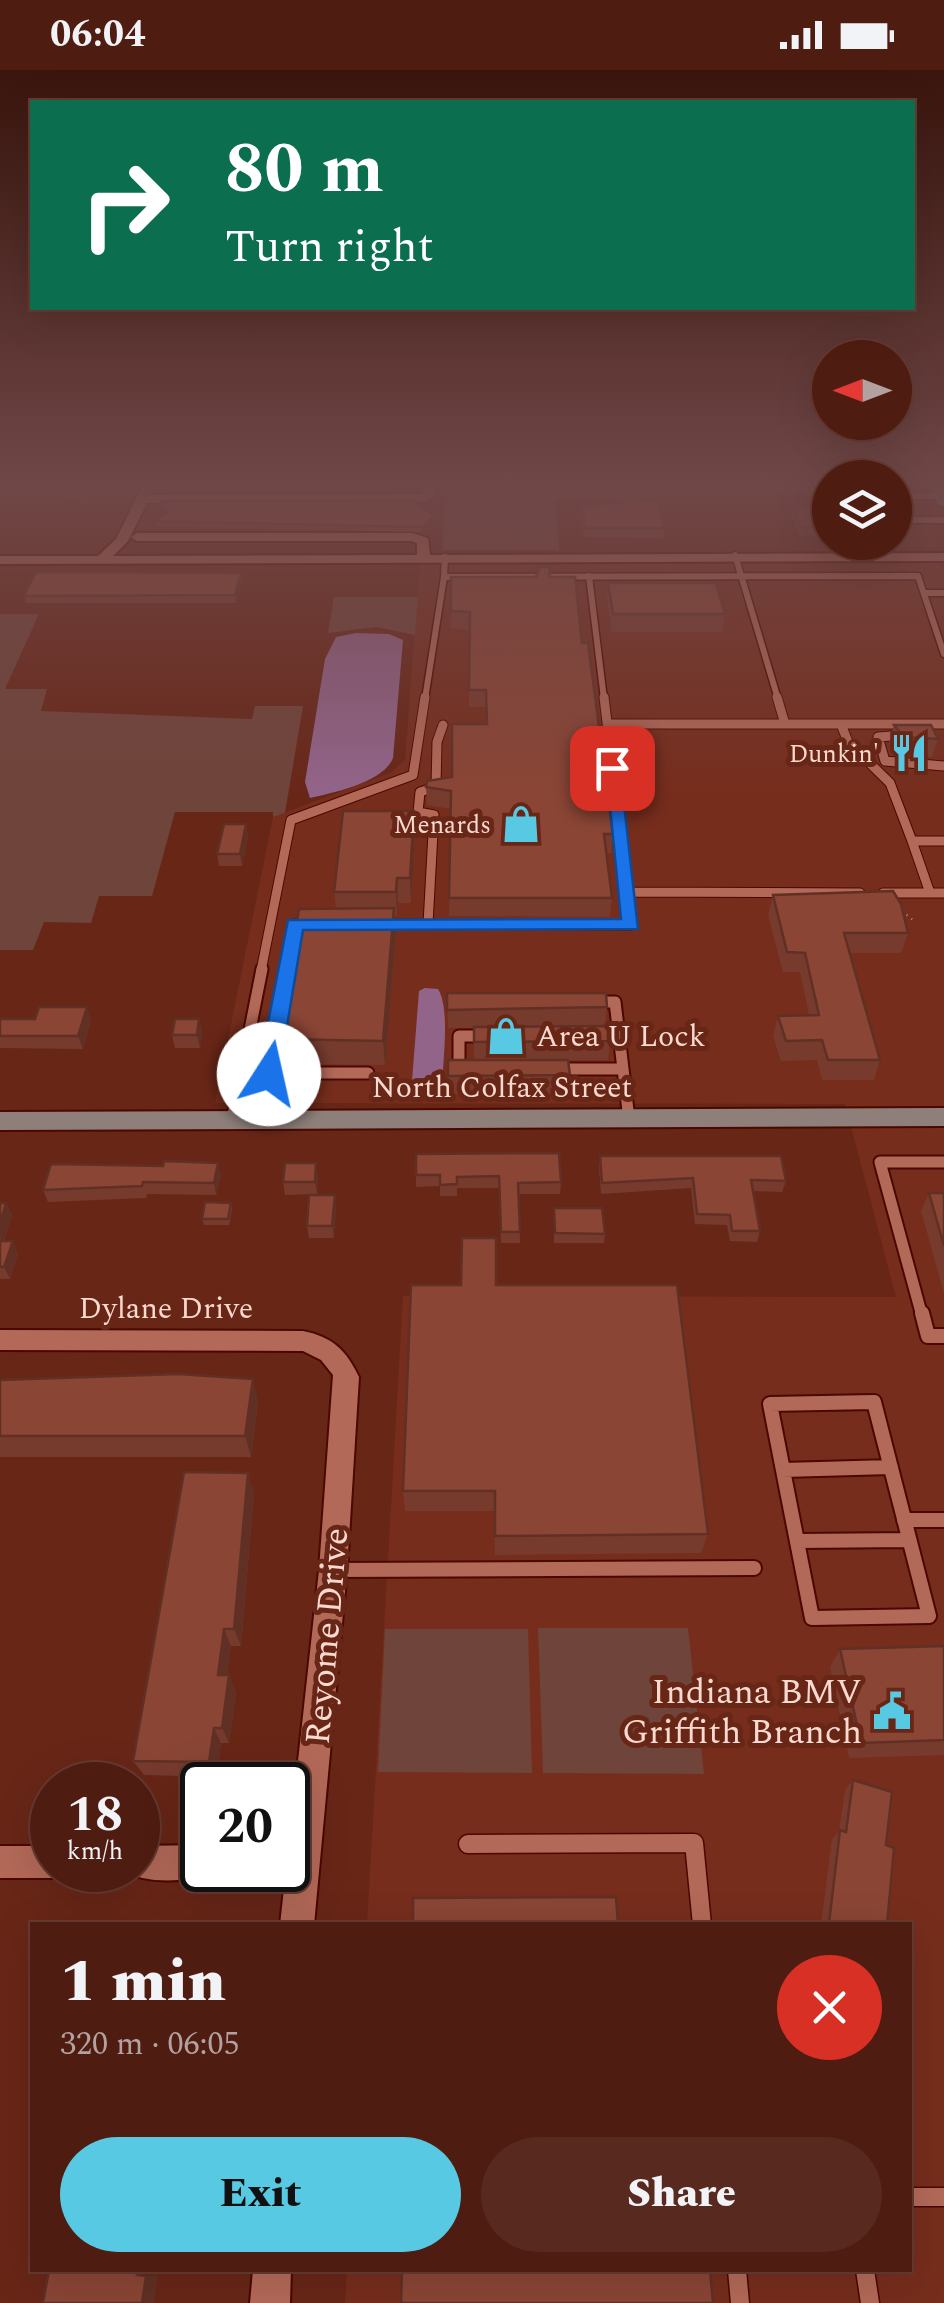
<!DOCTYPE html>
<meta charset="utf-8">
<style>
:root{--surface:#4e1c11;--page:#58291f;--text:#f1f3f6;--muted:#b3a19f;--line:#653a31;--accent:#57c9e2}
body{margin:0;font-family:Spectral,serif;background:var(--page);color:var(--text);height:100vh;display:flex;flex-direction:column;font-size:38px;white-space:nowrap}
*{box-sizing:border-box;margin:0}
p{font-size:32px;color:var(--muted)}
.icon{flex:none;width:55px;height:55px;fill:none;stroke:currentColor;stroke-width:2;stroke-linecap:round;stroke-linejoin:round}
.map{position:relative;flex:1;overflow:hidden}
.side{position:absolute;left:30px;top:1852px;width:882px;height:350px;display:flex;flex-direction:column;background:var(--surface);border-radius:0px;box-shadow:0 10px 40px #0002,0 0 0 2px var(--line)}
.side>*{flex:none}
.guide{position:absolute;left:30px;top:30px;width:885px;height:210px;border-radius:0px;box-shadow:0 10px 40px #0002,0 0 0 2px var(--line);background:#0b6e4f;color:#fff;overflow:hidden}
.needle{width:65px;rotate:270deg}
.controls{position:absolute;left:812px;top:270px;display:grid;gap:20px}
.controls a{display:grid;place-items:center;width:100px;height:100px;border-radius:50%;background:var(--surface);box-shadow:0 10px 40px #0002,0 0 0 2px var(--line);font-size:50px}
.speed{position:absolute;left:30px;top:1692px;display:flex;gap:20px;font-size:50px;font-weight:700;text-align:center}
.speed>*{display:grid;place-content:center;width:130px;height:130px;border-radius:50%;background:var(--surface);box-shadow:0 10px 40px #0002,0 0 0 2px var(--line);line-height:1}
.speed small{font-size:25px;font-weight:400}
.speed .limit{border:5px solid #111;border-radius:15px;background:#fff;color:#111}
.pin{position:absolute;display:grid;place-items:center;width:85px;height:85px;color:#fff;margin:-42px;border-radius:20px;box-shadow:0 5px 15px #0006}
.me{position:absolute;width:110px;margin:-55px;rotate:10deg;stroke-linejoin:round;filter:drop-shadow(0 0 8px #0008)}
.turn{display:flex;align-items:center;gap:35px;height:210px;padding:0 30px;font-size:45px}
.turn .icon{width:130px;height:130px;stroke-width:2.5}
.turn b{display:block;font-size:70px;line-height:85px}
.round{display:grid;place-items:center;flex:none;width:105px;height:105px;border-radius:52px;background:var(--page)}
.summary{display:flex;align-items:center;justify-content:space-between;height:170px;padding:0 30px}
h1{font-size:60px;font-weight:800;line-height:75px}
.primary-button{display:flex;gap:20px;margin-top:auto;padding:20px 30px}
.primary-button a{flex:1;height:115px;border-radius:60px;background:var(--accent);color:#111;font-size:40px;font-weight:800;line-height:115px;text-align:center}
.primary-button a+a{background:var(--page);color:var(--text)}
.status{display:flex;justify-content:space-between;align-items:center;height:70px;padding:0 50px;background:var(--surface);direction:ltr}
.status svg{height:28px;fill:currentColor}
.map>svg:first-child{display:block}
.built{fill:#762d1c}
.green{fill:#6f443a}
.water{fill:#93648a}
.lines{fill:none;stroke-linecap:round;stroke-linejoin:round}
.lane-far4-casing{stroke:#4a0800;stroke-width:9}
.lane-far3-casing{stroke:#4a0800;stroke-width:11}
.lane-far2-casing{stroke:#4a0800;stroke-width:15}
.lane-far1-casing{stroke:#4a0800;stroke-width:18}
.lane-casing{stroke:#4a0800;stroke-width:21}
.street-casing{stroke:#4a0800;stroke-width:4}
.secondary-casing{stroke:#4a0800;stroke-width:4}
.primary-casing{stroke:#4a0800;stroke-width:4}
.path{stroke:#b38276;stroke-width:2.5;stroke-dasharray:1 5;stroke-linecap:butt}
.lane-far4{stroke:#b36958;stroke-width:6}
.lane-far3{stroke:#b36958;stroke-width:9}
.lane-far2{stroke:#b36958;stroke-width:11}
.lane-far1{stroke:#b36958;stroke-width:14}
.lane{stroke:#b36958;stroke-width:18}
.street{fill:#b36958;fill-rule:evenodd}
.secondary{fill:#8e7f7a;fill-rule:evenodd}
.primary{fill:#6a959c;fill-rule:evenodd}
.wall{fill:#773b2e}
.shaded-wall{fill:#613025}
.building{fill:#8a4535;stroke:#613025;stroke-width:2.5}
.route{fill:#1a73e8;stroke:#114b97;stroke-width:2.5}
.labels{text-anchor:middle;stroke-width:10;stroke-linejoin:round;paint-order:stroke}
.far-poi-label{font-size:25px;fill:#fad9d0;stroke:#682617;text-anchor:end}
.poi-label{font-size:30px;fill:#fad9d0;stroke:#682617;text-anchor:start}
.street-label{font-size:30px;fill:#fad9d0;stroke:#682617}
.near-street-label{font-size:35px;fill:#fad9d0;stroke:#682617}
.near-poi-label{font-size:35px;fill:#fad9d0;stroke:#682617;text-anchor:end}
</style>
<div class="status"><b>06:04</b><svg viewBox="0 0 49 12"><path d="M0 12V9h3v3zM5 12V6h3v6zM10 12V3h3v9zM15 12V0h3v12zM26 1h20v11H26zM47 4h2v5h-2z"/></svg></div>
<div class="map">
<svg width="944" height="2233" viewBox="0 0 944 2233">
<rect width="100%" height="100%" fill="#682617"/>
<!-- built -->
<path class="built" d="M895,418h23l19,59h-94l-2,-4 54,-1z
M936,491l8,10v1732h-599l2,-33h563v-345h-543l36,-629 493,1 -51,-193 -630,-1 58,-286 117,-44 15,-13 15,-197z"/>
<!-- green -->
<path class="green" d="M446,413h269l2,5h104l2,6h-105l-2,-6h-60l1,12 -102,-1 4,51h-117z
M334,527h84l-3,38 -39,-8 -48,6z
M0,544h39l-34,75h42l-6,22 211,8 3,-13h48l-18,107 -12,4v-5h-98l-23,84h-53l-8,27 -47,-1 -11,28h-33z
M538,1558h150l16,146 -161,-1z
M385,1559h143l4,144 -154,-1z"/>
<!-- water -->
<path class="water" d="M356,563l33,1 14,6 -10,118c-9,24 -60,35 -83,40l-5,-16 20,-123 11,-22z
M425,918l13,1c13,21 4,76 4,101h-26l-4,-9 7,-90z"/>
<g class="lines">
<!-- lane-far4 casing -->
<g class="lane-far4-casing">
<path id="lane-far4" d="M895,426h47
M895,450h49
M861,472l5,13
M735,485l43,144
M445,487l-1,20 474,-1 26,78
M589,506l15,123
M924,523h20
M425,629l19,-122"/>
</g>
<!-- lane-far3 casing -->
<g class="lane-far3-casing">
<path id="lane-far3" d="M604,627l23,195 233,1
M777,627l8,27
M607,654h337
M841,654l7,18 42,41 22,58h32
M905,665l-27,2 7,24 59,5
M912,771l18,52
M883,823h61
M383,854l248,1 -4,-33
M428,854l6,-109 -16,-3 2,-20 16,-5 1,-45 6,-17
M261,901l30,-151 122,-45 12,-78
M287,901l8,-47h15"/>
</g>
<!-- lane-far2 casing -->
<g class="lane-far2-casing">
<path id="lane-far2" d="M287,899l-18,104h99
M591,932h24l14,117
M596,965h23
M557,999h66
M463,1000h-4v-34h28
M232,1050l30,-151
M922,1246l-42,-154h64"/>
</g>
<!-- lane-far1 casing -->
<g class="lane-far1-casing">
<path id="lane-far1" d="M922,1243l6,23h16
M874,1332l55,214 -117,2 -42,-214z
M783,1400l108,-3
M904,1450h40
M797,1471l112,-1
M333,1500l421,-2"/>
</g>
<!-- lane casing -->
<g class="lane-casing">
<path id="lane" d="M468,1774l226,-1 8,82
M910,2127h34
M737,2200l3,33
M865,2200l5,33"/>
</g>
<!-- street casing -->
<g class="street-casing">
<path id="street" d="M144,413h12l-6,12 272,-1 1,-11h12l-1,14 -11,5 -276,1 -19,38 -15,15 304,-1v-12l-6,-2h-274l-6,-4 6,-4h275l16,5 2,17 514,-2v8l-944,3v-8h98l18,-17z
M0,1260l303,1c30,6 43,19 56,46l-12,193 -33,355h-34l39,-355 14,-195 -12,-15 -18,-9 -303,-1z
M202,1775v25h13c-18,13 -74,15 -90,0h13v-24z
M0,1776h52v24h13l-13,8h-52z
M253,2200h38l-1,33h-40z"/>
</g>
<!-- secondary casing -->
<g class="secondary-casing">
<path id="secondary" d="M944,1038v18l-944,4v-18z"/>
</g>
<!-- primary casing -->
<g class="primary-casing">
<path id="primary" d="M930,413h14v24l-7,-4z"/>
</g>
<!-- path -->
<path class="path" d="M902,841l11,9"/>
<!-- lane-far4 -->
<use href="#lane-far4" class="lane-far4"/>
<!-- lane-far3 -->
<use href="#lane-far3" class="lane-far3"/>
<!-- lane-far2 -->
<use href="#lane-far2" class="lane-far2"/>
<!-- lane-far1 -->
<use href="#lane-far1" class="lane-far1"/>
<!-- lane -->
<use href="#lane" class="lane"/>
<!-- street -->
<use href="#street" class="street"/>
<!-- secondary -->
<use href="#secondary" class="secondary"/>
<!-- primary -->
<use href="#primary" class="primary"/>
</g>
<!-- wall -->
<path class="wall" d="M68,413h43l-4,12 -16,10 -25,-8 -1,-6z
M419,413l-8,7 -235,1 -1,-6z
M160,431l274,20 -12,11 -266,-6 -1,-5 11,-8 -5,-6z
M582,435l82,23 -1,10 -79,-1 -3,-22z
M793,436l28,21 -1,9h-20l-9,-21z
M451,507h99l32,66 31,191 -2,19h-5l6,45 -2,19 -161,-1 2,-107 -24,-4 -1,-18 26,-10 34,-53v-17h-17v-77l-18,-2z
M242,511l-6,22h-210l-2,-7z
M608,513l117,31 -3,18h-110l-5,-32z
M894,655l44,14 -6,18 -33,-2 -10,-12z
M246,754l2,13 -6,29h-23l-2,-12z
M415,765l-4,68h-13l-1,13h-2l1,16 -11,133 -104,-1 -4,-25 59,-130 -2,-17z
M773,825l135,38 -7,20h-51l30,107 -6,20h-52l-5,-20 -36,1 -8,-25 5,-20 31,-1 -9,-43h-17l-15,-57z
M447,923l160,14 -2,19 5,15 -2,19h-63l25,15 -2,19h-120v-34h26v-32h-26z
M0,949l91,1 -8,29 -83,-1z
M199,949l3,13 -2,16h-25l-3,-13z
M416,1084l145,28 -1,12h-41l1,49h-19l-2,-55h-42v8h-17v-10l-24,1z
M600,1086l186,25 -4,11 -29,-1 7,40 -3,11 -27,-1 -3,-16 -32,-1 -4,-36 -90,6 -2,-27z
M221,1105l-5,20 -69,-1 -1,4 -98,4 -5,-12z
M318,1105l-1,19 -32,1 -2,-13z
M929,1123h15v100l-23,-82z
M0,1133h6l6,12 -8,26 14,12 -8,26h-10z
M231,1133l1,6 -3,16h-25l-2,-6z
M336,1137l-2,31h-25l-2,-12z
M554,1138l51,26 -1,9h-50z
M496,1215l212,249 -7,19 -206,2 -1,-44h-89l-2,-20z
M0,1310l258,21 -7,56h-251z
M254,1423l-13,153h-10l-4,29 9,17 -7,51h-8l-4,34 -73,-2 -11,-14z
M944,1576v109l-95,3 -19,-91 10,-18z
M853,1710l34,145h-66l11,-86 7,-8 6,-41z"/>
<!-- shaded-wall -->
<path class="shaded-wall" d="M108,413h3l-4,12 -16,10 -1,-6z
M434,446v5l-12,11v-5z
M241,503l1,8 -6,22 -1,-8z
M414,741l1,24 -4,68 -1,-25z
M246,754l2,13 -6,29 -2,-12z
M397,808l1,25 -1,13 -1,-24z
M394,838l2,24 -11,133 -2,-24z
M87,937l4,13 -8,29 -5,-13z
M199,949l3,13 -2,16 -3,-13z
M218,1093l3,12 -5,20 -2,-12z
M316,1093l2,12 -1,19 -2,-12z
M335,1125l1,12 -2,31 -2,-12z
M6,1133l6,12 -9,29 -3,-6v-14z
M13,1171l5,12 -8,26 -6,-12z
M253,1309l5,22 -7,56 -6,-21z
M248,1403l6,20 -13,153 -7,-17z
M224,1559l7,17 -6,46 -7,-17z
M229,1605l7,17 -7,51 -7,-15z
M214,1658l7,15 -4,34 -8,-15z
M138,2200h12v4l-13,1z
M158,2205l-4,28h-12l4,-27z"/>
<!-- building -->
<path class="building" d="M68,413h40l-3,7 -15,9 -25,-8z
M178,413h235l-2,1 -236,1z
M414,430l20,16 -12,11 -267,-6 14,-9 -9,-11z
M657,430l7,28h-79l-3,-23z
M793,436h19l9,21h-20z
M540,497h9l1,10h25l7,66h6l25,191h-9l8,64h-163l2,-107 -25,-4 1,-6 25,-4v-53h35l-1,-34h-17l1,-78 -19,-1v-34h85z
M36,502l205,1 -6,22 -211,1z
M608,513h108l9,31h-112z
M894,655h37l7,14 -34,-2z
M343,741h71l-4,67h-13l-1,14h-62z
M224,754h22l-6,30h-23z
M893,821l8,13 7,29h-64l36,127h-52l-6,-20 -36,1 -8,-25 41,-1 -14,-62 -18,-1 -14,-57z
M394,838l-11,133 -106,-2 22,-130z
M447,923h159l1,14 -160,3z
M39,937h48l-9,29h-78v-17h35z
M175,949h24l-2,16h-25z
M608,956l2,15 -136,1v-15z
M448,990h120l2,15 -122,1z
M559,1083l2,29 -43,1 2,49h-19l-2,-56 -42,1v7l-17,1v-10h-24v-21z
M600,1086h181l5,25 -35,-1 9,51h-28l-2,-16 -33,-1 -4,-36 -91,5z
M164,1091l54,2 -4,20 -71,-1 -1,4 -99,4 8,-26 112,2z
M285,1093h31l-1,19h-32z
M929,1123h15v53z
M309,1125h26l-3,31h-25z
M205,1132l26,1 -3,16h-26z
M0,1133h6l-6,21z
M554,1138h48l3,26 -50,-1z
M462,1168h34v47h181l31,249 -213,2v-45h-92l8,-206h50z
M0,1171h13l-9,26h-4z
M178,1304l75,5 -8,57h-245v-56z
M184,1402l64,1 -14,156h-10l-6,46h11l-7,53h-8l-5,34 -76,-1z
M944,1576v94l-83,3 -21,-94z
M853,1710l39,12 -6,53 8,3 -7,77h-54l-4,-2 11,-93 6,2z
M616,1827l2,28h-205v-27z
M49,2200h89l-1,5 9,1 -4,27h-99z
M402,2200h308l3,33h-312z"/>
<!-- sky -->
<linearGradient id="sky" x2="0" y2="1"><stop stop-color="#39150d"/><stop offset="0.57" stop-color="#6f4747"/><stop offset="1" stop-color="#6f4747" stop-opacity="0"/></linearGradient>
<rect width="944" height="726" fill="url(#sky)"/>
<!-- route -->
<path class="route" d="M606,695l14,3 18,161 -335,1 -24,144 -3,5h-15l-3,-5 30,-154 333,-1z"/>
<!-- icons -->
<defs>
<g id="restaurant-bare" transform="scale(3)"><path d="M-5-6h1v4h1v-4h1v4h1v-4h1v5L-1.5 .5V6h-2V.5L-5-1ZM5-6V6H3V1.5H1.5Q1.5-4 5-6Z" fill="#57c9e2" stroke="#682617" stroke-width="2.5" paint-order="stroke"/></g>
<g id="shop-bare" transform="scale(3)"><path d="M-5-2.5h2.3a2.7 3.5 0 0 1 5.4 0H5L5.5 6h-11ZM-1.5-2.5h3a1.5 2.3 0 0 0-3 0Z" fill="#57c9e2" stroke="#682617" stroke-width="2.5" paint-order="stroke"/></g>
<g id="civic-bare" transform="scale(3)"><path d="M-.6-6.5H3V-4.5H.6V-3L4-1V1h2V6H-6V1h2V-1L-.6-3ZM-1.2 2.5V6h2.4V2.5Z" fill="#57c9e2" stroke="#682617" stroke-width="2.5" paint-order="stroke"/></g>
</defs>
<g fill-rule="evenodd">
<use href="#restaurant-bare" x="909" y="683"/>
<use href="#shop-bare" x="521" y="754"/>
<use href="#shop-bare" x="506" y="966"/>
<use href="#civic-bare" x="892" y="1641"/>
</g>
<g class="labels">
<!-- far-poi labels -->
<g class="far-poi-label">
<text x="879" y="692">Dunkin'</text>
<text x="491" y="763">Menards</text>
</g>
<!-- poi labels -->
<g class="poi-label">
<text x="536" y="976">Area U Lock</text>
</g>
<!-- street labels -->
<g class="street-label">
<text x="502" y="1027">North Colfax Street</text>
<text x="166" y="1248">Dylane Drive</text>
</g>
<!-- near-street labels -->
<g class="near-street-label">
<text transform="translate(326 1566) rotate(-85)" y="12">Reyome Drive</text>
</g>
<!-- near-poi labels -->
<g class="near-poi-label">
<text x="862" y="1633">Indiana BMV<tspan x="862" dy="40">Griffith Branch</tspan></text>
</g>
</g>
</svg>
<div class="controls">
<a><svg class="needle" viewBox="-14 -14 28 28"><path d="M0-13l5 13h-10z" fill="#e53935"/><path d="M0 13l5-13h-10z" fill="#b3a19f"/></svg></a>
<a><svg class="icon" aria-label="layers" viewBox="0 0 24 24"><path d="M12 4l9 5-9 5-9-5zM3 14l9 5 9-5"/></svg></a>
</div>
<div class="speed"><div>18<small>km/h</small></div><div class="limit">20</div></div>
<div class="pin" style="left:612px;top:698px;background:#d93025"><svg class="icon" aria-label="arrive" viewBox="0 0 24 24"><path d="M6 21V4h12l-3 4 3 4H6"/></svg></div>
<svg class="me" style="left:269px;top:1004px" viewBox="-20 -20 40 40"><circle r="19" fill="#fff"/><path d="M0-13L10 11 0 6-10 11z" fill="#1a73e8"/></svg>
<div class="guide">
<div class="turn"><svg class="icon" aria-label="right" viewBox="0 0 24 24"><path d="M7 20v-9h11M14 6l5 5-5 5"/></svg><div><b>80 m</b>Turn right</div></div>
</div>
<section class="side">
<div class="summary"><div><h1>1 min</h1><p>320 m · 06:05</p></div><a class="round" style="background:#d93025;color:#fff"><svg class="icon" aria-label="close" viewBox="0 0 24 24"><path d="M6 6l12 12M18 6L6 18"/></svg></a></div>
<div class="primary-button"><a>Exit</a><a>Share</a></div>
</section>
</div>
